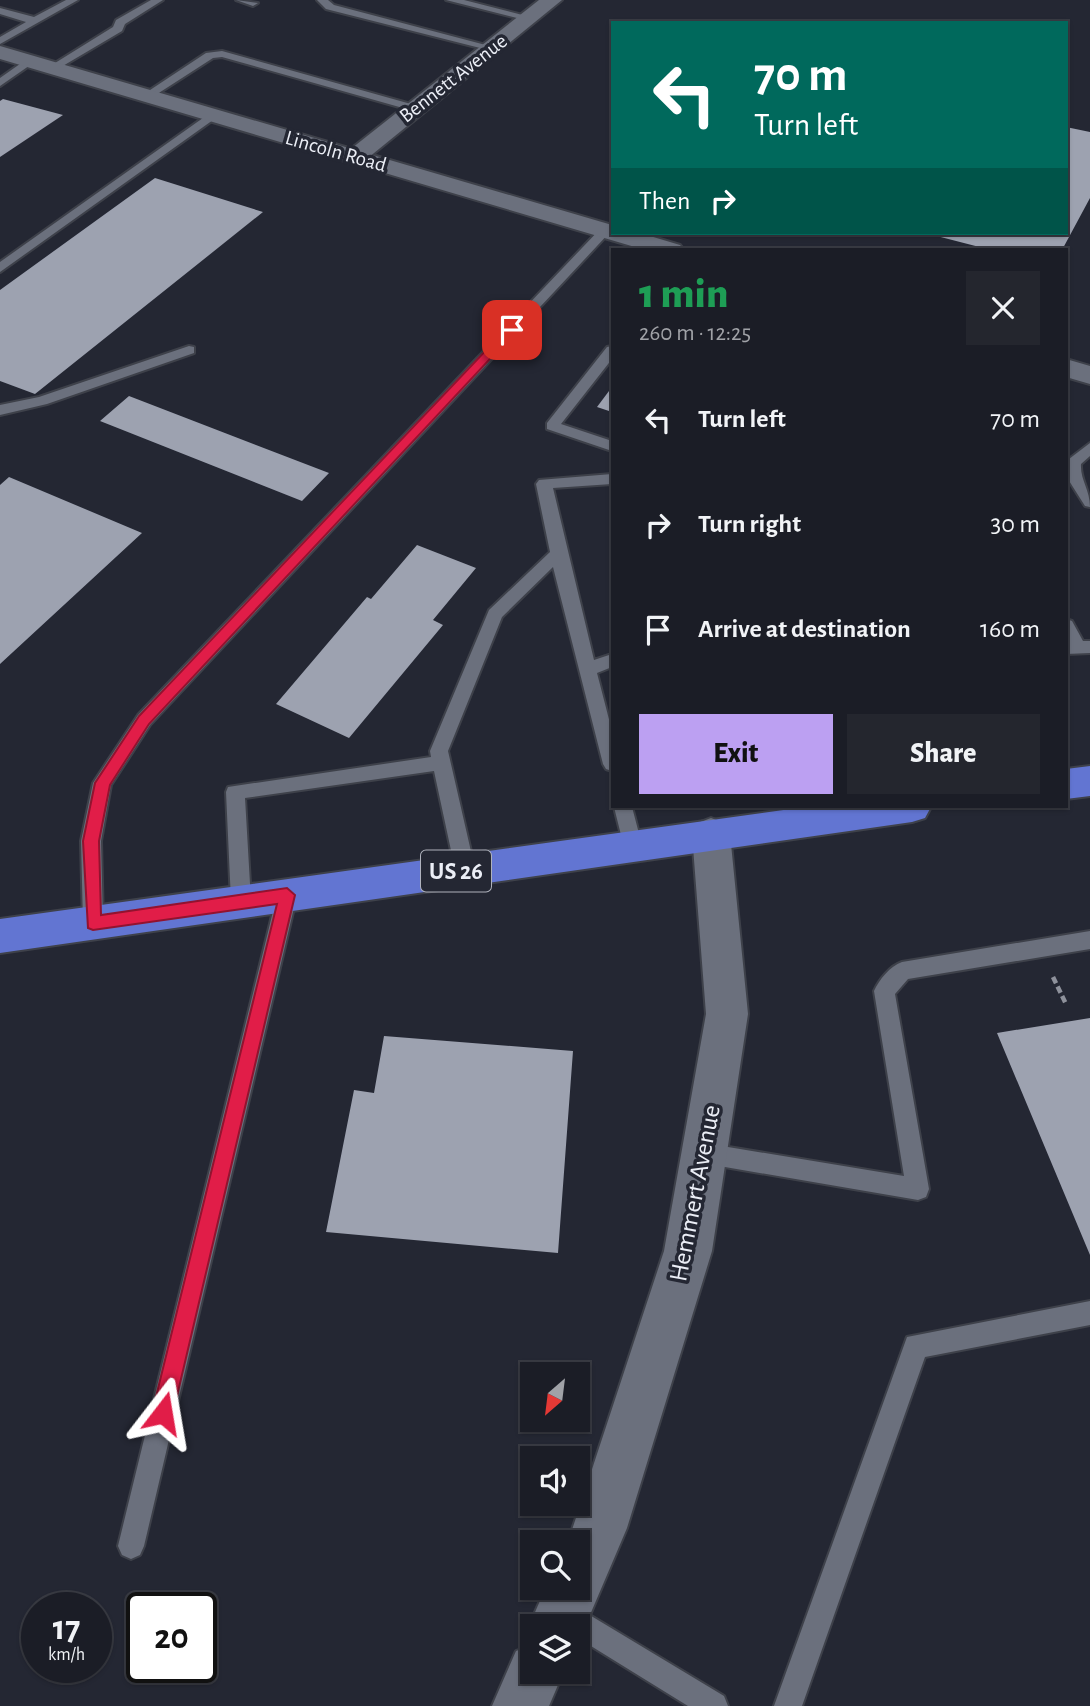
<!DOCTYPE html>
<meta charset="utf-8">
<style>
:root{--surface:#1b1d26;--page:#24262e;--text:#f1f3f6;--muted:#a0a2a7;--line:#393b43;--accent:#bca0f2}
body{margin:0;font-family:"Alegreya Sans",sans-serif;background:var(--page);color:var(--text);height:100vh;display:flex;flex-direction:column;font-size:26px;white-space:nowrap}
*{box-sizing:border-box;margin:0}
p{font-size:23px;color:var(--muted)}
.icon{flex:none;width:38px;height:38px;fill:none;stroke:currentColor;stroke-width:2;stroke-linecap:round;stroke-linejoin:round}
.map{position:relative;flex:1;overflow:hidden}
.details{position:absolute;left:611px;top:248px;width:457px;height:560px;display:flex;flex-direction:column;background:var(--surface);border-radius:0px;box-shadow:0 2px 5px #0004,0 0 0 2px var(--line)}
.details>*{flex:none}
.guide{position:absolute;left:611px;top:21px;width:457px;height:214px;border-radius:0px;box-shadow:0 2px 5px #0004,0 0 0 2px var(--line);background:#00695c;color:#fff;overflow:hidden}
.needle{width:46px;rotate:208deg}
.buttons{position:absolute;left:520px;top:1362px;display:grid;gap:14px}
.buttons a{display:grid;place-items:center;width:70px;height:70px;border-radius:0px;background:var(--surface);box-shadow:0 2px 5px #0004,0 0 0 2px var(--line);font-size:35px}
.speed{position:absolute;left:21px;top:1592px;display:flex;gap:14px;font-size:35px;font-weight:700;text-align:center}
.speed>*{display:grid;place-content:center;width:91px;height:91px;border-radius:50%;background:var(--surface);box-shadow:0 2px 5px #0004,0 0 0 2px var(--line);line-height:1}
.speed small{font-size:18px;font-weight:400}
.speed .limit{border:4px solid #111;border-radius:10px;background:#fff;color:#111}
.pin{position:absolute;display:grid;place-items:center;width:60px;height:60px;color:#fff;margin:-30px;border-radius:14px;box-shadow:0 4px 10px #0006}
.me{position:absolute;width:77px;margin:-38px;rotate:14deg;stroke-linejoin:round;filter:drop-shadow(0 0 5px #0008)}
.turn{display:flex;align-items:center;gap:24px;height:147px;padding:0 28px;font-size:32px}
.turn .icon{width:91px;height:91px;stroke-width:2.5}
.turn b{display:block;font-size:49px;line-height:60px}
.then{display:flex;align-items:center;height:66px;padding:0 28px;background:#0003;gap:14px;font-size:26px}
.round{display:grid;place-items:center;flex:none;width:74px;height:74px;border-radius:0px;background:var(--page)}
.head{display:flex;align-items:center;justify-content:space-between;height:119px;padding:0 28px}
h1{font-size:42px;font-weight:800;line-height:52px;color:#1e9e55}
.primary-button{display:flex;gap:14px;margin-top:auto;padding:14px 28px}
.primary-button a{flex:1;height:80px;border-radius:0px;background:var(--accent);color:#111;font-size:28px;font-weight:800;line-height:80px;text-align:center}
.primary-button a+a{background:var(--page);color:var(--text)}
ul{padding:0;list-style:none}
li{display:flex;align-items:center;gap:21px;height:105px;padding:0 28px}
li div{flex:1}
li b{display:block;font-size:26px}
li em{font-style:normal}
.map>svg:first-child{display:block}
.building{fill:#9da2b0}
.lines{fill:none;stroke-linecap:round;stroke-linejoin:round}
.service-casing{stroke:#3e414a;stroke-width:4}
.minor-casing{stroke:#3e414a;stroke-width:4}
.tertiary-casing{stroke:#3e414a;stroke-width:4}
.secondary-casing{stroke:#3e414a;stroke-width:4}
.trunk-casing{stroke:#3e414a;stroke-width:4}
.path{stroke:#8e919b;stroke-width:4.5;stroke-dasharray:7 3.5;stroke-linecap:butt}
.service{fill:#6b707d;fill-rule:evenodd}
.minor{fill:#6b707d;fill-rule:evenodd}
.tertiary{fill:#6b707d;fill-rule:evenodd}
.secondary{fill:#6b707d;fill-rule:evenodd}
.trunk{fill:#6275d2;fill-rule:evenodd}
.route{fill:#e11d48;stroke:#92132f;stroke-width:2}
.labels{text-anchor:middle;stroke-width:7;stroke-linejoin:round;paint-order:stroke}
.far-street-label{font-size:21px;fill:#ebeef6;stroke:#242733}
.shield{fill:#242733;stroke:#afb2bc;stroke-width:2}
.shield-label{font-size:24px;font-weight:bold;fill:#ebeef6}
.street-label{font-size:26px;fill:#ebeef6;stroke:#242733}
</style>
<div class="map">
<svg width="1090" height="1706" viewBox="0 0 1090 1706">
<rect width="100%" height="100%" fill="#242733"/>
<!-- building -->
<path class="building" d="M3,99l60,16 -63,42v-56z
M1066,127l24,5v66l-28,52h-71l-62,-16 137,-1z
M155,178l108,34 -228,182 -35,-13v-91z
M612,387v25l-15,-5z
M129,396l200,77 -27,28 -202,-80z
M9,477l133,56 -142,131v-179z
M417,545l59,23 -43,52 10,5 -94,113 -73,-34 91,-107 4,2z
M1090,1018v237l-93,-222z
M384,1036l189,15 -15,202 -232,-21 28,-142 20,3z"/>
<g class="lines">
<!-- service casing -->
<g class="service-casing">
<path id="service" d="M66,0h12l-78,44v-7l26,-15 -26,-8v-6l34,9z
M151,0h12l-38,24 -3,7 -66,39 -9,-2 66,-41 3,-7z
M236,0l22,3 -5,3z
M317,0h11l6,5 163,43 -5,3 -166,-42z
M446,0h18l70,18 -5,3z
M222,51l196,55 2,2 -10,2 -188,-53 -9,1 -62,40 -10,-2 65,-43z
M27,59l9,2 -36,25v-8z
M210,113l10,2 -220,157v-10z
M601,228l10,3 -461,494 -39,60 -10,56 2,82 -3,6 -7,3 -7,-3 -3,-6 -2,-82 12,-58 45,-68z
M189,346l5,1v6l-147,51 -47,11v-10l39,-8z
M612,346v13l-51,65 51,17v10l-65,-22v-6l60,-76z
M1090,443v13l-9,8c-1,16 9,25 9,43l-5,-1 -19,-30 3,-17z
M612,474v10l-59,4 41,172 18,-6v13l-15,6 15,58v40l-6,-2 -3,-5 -50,-197 -51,50 -54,134 27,118 -3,6h-14l-3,-6 -21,-98 -189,27 6,103 -3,6 -7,2 -7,-2 -3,-6 -5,-109 2,-5 203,-30 -1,-6 59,-141 61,-58 -14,-68 3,-4z
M1066,619l6,2 11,20h7v12l-24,1z
M614,807h18l10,38 -3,6h-14z
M287,887l7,2 3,6 -153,651 -4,9 -9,4 -9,-4 -4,-9 159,-651 3,-6z
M1090,931v18l-182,30 -13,15 34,195 -3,8 -8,3 -222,-38 -3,-8 3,-8 8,-3 200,33 -30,-185c5,-11 16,-25 28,-29z
M1090,1301v24l-165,32 -123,349h-28l133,-369z
M563,1599l161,97 4,10h-40l-110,-68v-12c-15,0 -23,2 -29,-13l4,-10z"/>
</g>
<!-- minor casing -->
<g class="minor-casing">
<path id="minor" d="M539,0h23l-199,162h-16l-4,-5 4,-5z"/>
</g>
<!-- tertiary casing -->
<g class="tertiary-casing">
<path id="tertiary" d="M711,818l13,5 6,11 18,180 -36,237 -85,277 -49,115v-17h-46v6l-3,-6 17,-39h32v-45h-10l96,-291 42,-237 -14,-180 6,-11z
M532,1645v26h32l-15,35h-57l24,-55z"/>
</g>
<!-- secondary casing -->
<g class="secondary-casing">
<path id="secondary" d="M0,46l612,179v8h28l40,12 4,5h-39l-645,-191z
M1066,359l24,7v18l-24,-7z"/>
</g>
<!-- trunk casing -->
<g class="trunk-casing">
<path id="trunk" d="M1090,766v30l-24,3v-30z
M805,807h126l-6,11 -13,4 -912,131v-34z"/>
</g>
<!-- path -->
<path class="path" d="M1053,977l13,27"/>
<!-- service -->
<use href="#service" class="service"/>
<!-- minor -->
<use href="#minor" class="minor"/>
<!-- tertiary -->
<use href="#tertiary" class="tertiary"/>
<!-- secondary -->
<use href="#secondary" class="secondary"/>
<!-- trunk -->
<use href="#trunk" class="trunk"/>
</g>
<!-- route -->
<path class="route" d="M508,327l9,3 -368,394 -39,61 -11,56 2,74 186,-27 8,7 -122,518 -3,8 -7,3 -8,-3 -3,-8 125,-509 -184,26 -5,-2 -5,-87 12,-58 44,-67z"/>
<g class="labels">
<!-- far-street labels -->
<g class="far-street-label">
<text transform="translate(453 78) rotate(-38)" y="7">Bennett Avenue</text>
<text transform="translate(336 151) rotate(16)" y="7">Lincoln Road</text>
</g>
<!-- shield labels -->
<rect class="shield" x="421" y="850.5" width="70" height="41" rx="5"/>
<g class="shield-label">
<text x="456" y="879">US 26</text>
</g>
<!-- street labels -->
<g class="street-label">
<text transform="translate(694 1193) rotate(-79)" y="9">Hemmert Avenue</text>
</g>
</g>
</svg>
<div class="buttons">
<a><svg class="needle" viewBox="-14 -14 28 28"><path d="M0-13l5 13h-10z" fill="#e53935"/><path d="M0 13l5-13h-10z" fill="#a0a2a7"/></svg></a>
<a><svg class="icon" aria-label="sound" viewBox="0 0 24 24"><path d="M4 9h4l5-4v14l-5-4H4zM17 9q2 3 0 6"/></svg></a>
<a><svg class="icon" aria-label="search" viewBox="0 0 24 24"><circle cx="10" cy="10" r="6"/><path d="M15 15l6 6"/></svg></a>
<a><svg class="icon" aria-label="layers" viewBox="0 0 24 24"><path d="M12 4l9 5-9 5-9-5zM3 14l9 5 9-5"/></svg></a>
</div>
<div class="speed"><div>17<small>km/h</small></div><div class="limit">20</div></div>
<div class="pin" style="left:512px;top:330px;background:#d93025"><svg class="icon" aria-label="arrive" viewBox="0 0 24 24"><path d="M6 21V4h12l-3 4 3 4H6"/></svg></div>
<svg class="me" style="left:163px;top:1413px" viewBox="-20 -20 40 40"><path d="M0-17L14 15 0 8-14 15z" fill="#e11d48" stroke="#fff" stroke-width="4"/></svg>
<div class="guide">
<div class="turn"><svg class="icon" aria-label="left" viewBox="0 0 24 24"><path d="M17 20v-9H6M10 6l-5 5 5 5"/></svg><div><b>70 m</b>Turn left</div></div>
<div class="then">Then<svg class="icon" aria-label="right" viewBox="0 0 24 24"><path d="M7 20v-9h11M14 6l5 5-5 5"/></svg></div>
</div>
<section class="details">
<div class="head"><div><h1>1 min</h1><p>260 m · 12:25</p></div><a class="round"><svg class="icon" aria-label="close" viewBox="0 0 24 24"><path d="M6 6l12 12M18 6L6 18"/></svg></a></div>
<ul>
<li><svg class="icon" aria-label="left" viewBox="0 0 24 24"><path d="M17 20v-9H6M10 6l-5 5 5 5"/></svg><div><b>Turn left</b></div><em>70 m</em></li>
<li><svg class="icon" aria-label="right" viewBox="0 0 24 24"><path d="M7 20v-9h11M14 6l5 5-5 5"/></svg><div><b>Turn right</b></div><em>30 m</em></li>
<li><svg class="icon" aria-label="arrive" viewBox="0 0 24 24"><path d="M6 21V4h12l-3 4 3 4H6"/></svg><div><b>Arrive at destination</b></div><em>160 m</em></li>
</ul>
<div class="primary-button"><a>Exit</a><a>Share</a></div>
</section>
</div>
